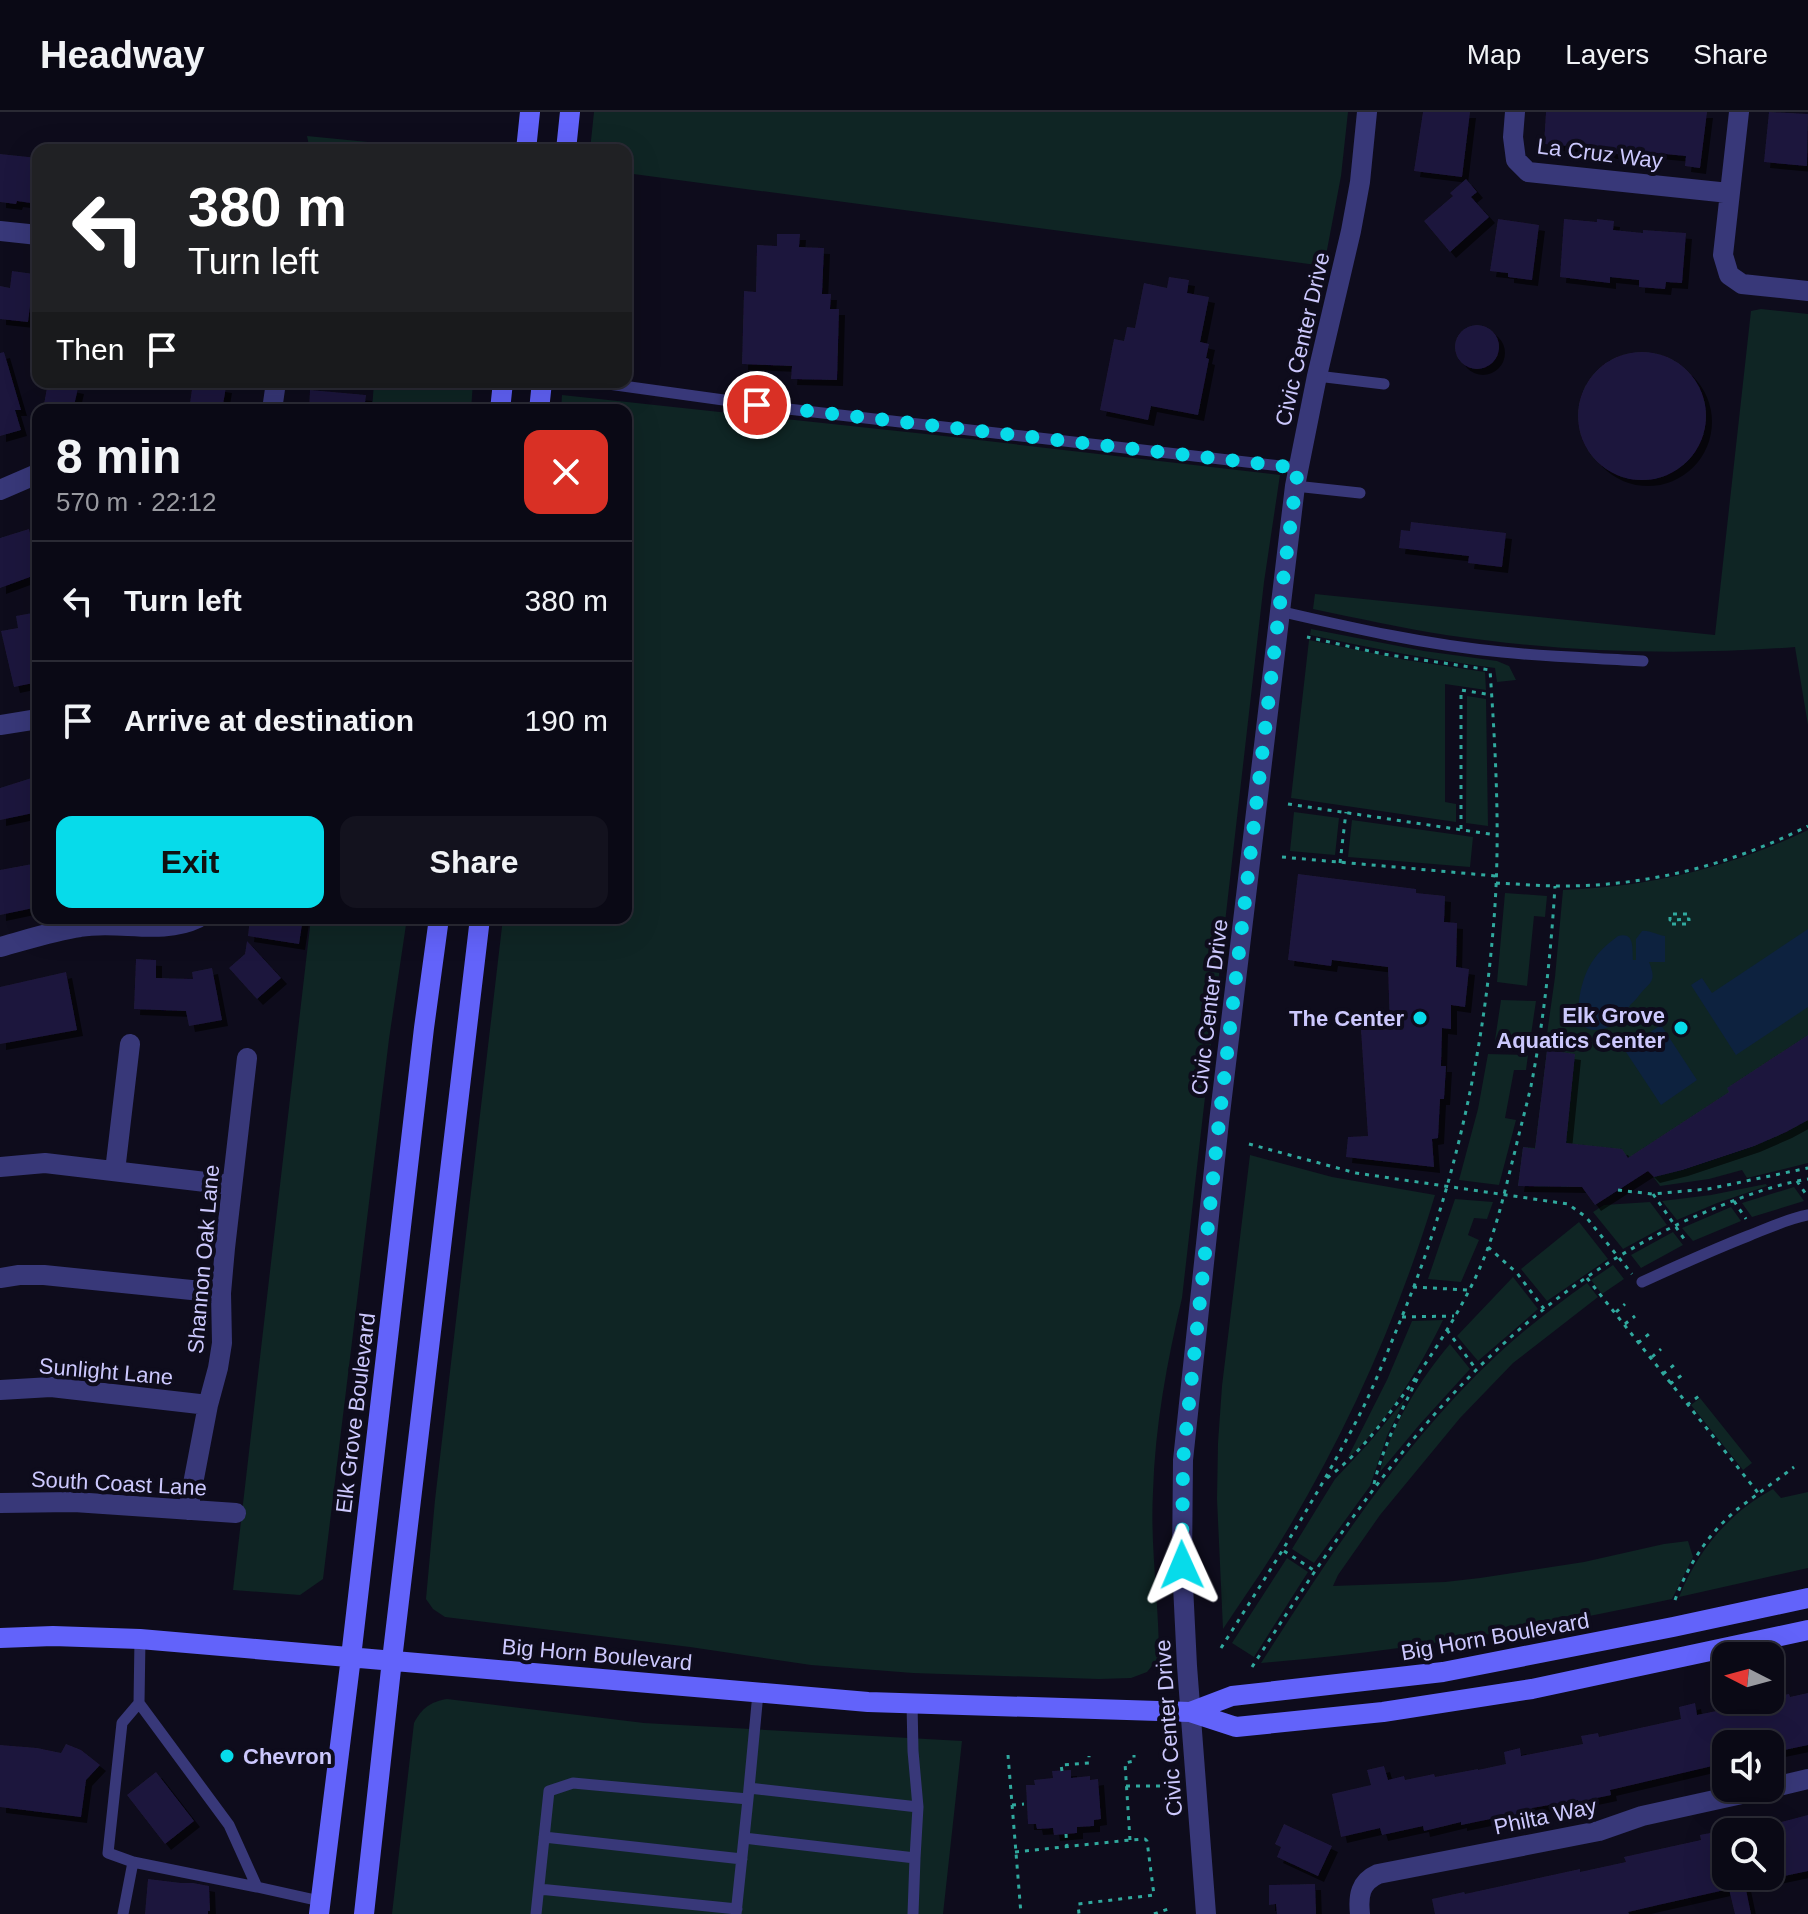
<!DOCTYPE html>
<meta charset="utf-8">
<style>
:root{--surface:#0a0915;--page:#13121e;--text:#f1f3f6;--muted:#999aa0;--line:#2a2a34;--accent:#07dbea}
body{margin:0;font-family:Arial,sans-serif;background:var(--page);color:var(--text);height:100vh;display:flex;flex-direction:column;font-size:30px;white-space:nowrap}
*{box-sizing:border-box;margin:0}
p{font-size:26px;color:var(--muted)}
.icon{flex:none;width:44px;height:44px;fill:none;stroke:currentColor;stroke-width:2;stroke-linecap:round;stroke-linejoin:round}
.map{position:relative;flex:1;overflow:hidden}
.sheet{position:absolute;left:32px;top:292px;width:600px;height:520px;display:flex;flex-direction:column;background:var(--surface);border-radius:16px;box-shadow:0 8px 32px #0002,0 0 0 2px var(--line)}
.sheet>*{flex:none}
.top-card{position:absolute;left:32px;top:32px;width:600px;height:244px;border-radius:16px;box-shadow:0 8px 32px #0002,0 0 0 2px var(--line);background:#202124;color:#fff;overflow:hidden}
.needle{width:52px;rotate:276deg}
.tools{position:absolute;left:1712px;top:1530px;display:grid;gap:16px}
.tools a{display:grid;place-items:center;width:72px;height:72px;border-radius:16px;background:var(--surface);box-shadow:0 8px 32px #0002,0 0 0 2px var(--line);font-size:40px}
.pin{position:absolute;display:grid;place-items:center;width:68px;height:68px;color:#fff;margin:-34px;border:4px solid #fff;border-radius:50%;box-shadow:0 2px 8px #0007}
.me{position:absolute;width:88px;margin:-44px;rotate:359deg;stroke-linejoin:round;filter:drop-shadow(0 0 6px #0008)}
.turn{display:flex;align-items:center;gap:28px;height:168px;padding:0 24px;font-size:36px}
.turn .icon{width:104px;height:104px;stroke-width:2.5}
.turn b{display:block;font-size:56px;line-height:68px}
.then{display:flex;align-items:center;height:76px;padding:0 24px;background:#0003;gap:16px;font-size:30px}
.round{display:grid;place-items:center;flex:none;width:84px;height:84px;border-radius:16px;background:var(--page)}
.head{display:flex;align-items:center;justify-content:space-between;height:136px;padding:0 24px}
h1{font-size:48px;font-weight:700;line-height:60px}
.button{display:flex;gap:16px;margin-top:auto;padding:16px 24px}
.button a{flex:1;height:92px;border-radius:16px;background:var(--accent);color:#111;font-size:32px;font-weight:700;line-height:92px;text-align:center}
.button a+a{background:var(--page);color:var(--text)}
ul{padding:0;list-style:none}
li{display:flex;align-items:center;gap:24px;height:120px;padding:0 24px;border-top:2px solid var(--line)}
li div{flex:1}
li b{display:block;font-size:30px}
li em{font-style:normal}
header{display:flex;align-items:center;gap:48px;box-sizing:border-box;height:112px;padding:0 40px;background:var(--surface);border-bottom:2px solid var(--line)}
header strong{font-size:38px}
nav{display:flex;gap:44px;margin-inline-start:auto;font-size:28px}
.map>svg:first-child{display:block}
.green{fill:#0f2524}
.water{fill:#0d223f}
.building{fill:#1e183c;filter:url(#shadow)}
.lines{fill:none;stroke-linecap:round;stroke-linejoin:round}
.path{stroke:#30a99e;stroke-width:3;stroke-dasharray:4 6;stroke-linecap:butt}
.service{stroke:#383879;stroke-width:11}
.minor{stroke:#383879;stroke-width:20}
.tertiary{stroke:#383879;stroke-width:20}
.secondary{stroke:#6263fa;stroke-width:20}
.route{stroke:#07dbea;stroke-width:14;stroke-dasharray:0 25.2}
.poi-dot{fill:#07dbea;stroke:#0e0c1c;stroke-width:3}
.labels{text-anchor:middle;stroke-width:8;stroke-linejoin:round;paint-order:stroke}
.street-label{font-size:22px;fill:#ccc8fd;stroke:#0e0c1c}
.poi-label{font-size:22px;font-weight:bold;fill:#ccc8fd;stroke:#0e0c1c;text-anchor:end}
</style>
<header>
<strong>Headway</strong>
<nav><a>Map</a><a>Layers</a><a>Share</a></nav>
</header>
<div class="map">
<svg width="1808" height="1802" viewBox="0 0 1808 1802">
<defs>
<filter id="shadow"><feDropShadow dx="6" dy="6" stdDeviation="0" flood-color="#0009"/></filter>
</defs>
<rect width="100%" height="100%" fill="#0e0c1c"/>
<!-- green -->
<path class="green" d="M594,0h754l-7,64 -17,90 -698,-93v-23h-36z
M307,24l142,14h-139z
M1761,197l47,5v411l-13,-78c-116,9 -234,5 -349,-12 -45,-7 -89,-17 -133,-26l2,-15 400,41 36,-324z
M374,270h99l-2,28h-99z
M562,283l373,40 345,40 -16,107 -82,716c-15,64 -27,128 -29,194 -3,55 6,110 6,165l-12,15 -16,6 -32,1 -186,-6 -102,-8 -121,-18 -245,-30 -12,-8 -7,-10 9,-99 68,-582h123v-508h-65z
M1311,517l113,22 73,10 12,5 7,14 -19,2 -2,-14c-63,-8 -124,-20 -185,-33z
M1309,528l97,20 79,12 1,18 -41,-6v118l11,2v18l-165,-24z
M1467,584l19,3 2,127 -22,-3z
M1294,700l45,6 -4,37 -45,-4z
M1352,708l121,17 -3,30 -122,-10z
M1808,718v333l-61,15 -5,-8 -33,9 -49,7 -8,-11 5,-3 -4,-5 -71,20 -64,-1 5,-39 12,1 6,-48h3l2,-17h-3l4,-33h5l1,-8 -7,-1 9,-64 8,-87c88,-3 165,-22 245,-60z
M1505,781l42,3 -2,21 -11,-1 -7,70 -30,-4z
M311,806h96l-18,121 -66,540 -23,16 -67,-5z
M1501,888l35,1 -7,47 -35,-1z
M1488,942l40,1 -2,15h-12l-9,48 11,2 -17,65 -40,-5 19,-71z
M1250,1043l82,22 103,18c-38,126 -92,246 -161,357 -16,26 -34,51 -51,77l-6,-130 1,-56 4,-57z
M1766,1072l1,2 -50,17 -40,17 -15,-19 49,-6z
M1794,1075l10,14 -52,16 -10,-14z
M1455,1087l38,3 -6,17 -13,-1 -6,17 11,5 -18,42 -33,-3z
M1650,1090l17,23 -44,24 -30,-37 11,-7z
M1731,1095l10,14 -48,20 -11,-13z
M1579,1110l29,37 -61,42 -26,-32z
M1673,1120l10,13 -42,23 -10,-13z
M1613,1153l11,14 -22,15 -11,-14z
M1513,1165l25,32 -60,52 -21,-25z
M1587,1171l11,14 -85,66 -53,55 -80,97 -42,60 -5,11 112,-4 35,-4 104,-16 80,-18 24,-3 5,16 -21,42c-136,29 -272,53 -411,64 70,-109 141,-219 236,-308 28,-26 59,-50 90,-72z
M1443,1208c-22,46 -58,106 -96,139l40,-79 25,-59z
M1450,1232l20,25 -50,55 -40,48c9,-43 41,-94 70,-128z
M1700,1286l52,65 -9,7 -52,-65z
M1405,1287l-18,37 -17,50 -56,77 -22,-14 43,-70 32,-34z
M1773,1377l8,9 27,-6v76l-129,29c19,-47 50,-84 94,-108z
M1287,1446l21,14 -54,85 -22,-14z
M447,1587l197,24 318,18 -19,173h-551l22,-191c8,-15 16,-21 33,-24z"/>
<!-- water -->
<path class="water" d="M1808,817v78l-72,48 -45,-70 11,-7 10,15z
M1642,819c8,-1 14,4 23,5v26h-16c9,22 0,19 -12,36 -2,3 -6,5 -8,9 -3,3 -3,7 -6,10 -5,6 -14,11 -21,12 -36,9 -22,-46 -13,-62 7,-13 17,-22 29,-31 17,-4 14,12 15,24h3v-21z
M1661,913l36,55 -36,25 -37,-56z"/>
<!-- building -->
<path class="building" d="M1423,0h47l-8,65 -48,-6z
M1546,0h161l-7,56 -15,-2 1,-10 -41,-4 -1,5 -40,-5 1,-3 -61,-5z
M1769,0l39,2 -1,52 -43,-4z
M0,42l38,4v46l-21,-3 -1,3 -16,-2z
M1466,67l11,13 -6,5 18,20 -39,35 -26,-31 29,-25 -3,-3z
M1498,107l41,6 -7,55 -24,-3v-4l-18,-2z
M1564,107l33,3v-3l17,2 -1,9 30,3v-3l43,3 -4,50 -16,-1 -1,7 -26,-2v-7l-29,-3v6l-50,-6z
M777,122h23l-1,13 25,1 -2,46h9l-1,15h9l-2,71 -46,-1 1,-13 -50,-2 2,-73 12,1 1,-47 20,1z
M12,159l22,3 -6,48 -28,-3v-33l10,2z
M1169,165l20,3 -2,13 22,4 -9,45 9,2 -3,14 3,1 -11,56 -47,-9 -3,14 -48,-10 14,-71 10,2 3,-14 8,1 9,-45 23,5z
M1455 235a22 22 0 1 1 44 0a22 22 0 1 1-44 0Z
M1578 304a64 64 0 1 1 128 0a64 64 0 1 1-128 0Z
M4,240l17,58h-6l6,20 -21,6v-83z
M48,270l30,6 -5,22h-30z
M193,270l33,5 -4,23h-33z
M310,278l56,5 -2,15h-55z
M1411,410l95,11 -4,34 -34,-4 1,-7 -70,-8 2,-18 9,1z
M29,417l3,13 6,-2v34l-38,14v-50z
M38,500v70l-24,5 -13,-56 17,-3 -2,-12z
M38,664v36l-38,8v-32z
M38,751v44l-38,8v-45z
M1298,762l118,15v4l29,3 -1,26 13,1 -1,44 13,2 -4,38 -14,-2v24l-9,-1 -1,38h5l-2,33h-4l-2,39 -6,1 2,28 -88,-10 2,-20 20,-1 -7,-106 29,-1 -2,-62 -56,-7 -1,6 -43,-6z
M250,806h53l-4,26 -51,-8z
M247,829l34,37 -24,21 -28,-31 16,-14z
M136,847l20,1v18l37,1 -1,-7 20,-4 10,52 -33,6 -3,-15 -52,-2z
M66,860l11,58 -77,14v-57z
M1808,923v85l-22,12 -32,14 -72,24 -28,7 -6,-6 -53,34 -13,-18 -64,-1 5,-39 12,2 12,-99 28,4 -9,89 56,6 6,9 101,-66 -2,-4z
M1808,1581v52l-38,8v-9h-49l4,19 -115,27 1,5 -33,7v-2l-46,8 1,5 -32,7 -1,-3 -39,8v-3l-37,9 -1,-5 -41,9 -2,-7 -39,9 -9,-43 39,-9 -4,-15 17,-4 4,14 16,-4 1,4 29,-6 1,3 43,-8v1l28,-6 -2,-12 16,-4 1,8 62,-12 -2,-8 17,-3 1,4 82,-18 -2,-12 16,-4 2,12 73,-15v-2l19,-4 1,3z
M66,1632l15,6 19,15 -14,15 -5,37 -81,-10v-62l37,3 24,5z
M1071,1658v8l19,-2v4l8,-1 3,40 -7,1v6l-17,1v6l-23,2 -1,-7 -16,1 -1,-5h-8l-2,-39h9l-1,-5 19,-2 -1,-7z
M156,1660l38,49 -29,23 -38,-49z
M1808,1703v56l-38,8v-54z
M1284,1712l48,22 -14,30 -41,-19 4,-10 -6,-3z
M1726,1718v46h31l1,7 -13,2 6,29h-16l-6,-25 -71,16 -30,7 1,2h-194l-3,-15 32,-7 1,2 115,-25v3l46,-10 -2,-5 77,-17 -1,-5z
M148,1767l33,4h12l16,3 1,25h-2v3h-63z
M1315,1772l1,30h-39l-1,-10 -7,1v-20z"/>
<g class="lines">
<!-- path -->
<path class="path" d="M1288,692l208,31
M1461,717v-139l31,5
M1282,745l214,19
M1340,751l6,-51
M1496,771c22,1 45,3 68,3 84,0 169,-22 244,-60
M1672,812h17v-5l-19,1v-6h17
M1249,1032l107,29 212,31 18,13 46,57
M1797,1069l11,16
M1618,1078l34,4 56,-5 100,-21
M1653,1082l34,49
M1734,1089l12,18
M1488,1135l29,26 27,36
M1587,1166l172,216
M1413,1175l55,3
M1616,1200l9,-8
M1402,1205l52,-1
M1625,1212l10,-8
M1447,1218l29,39
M1638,1231l11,-9
M1652,1245l9,-8
M1663,1262l11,-9
M1670,1272l12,-9
M1687,1293l12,-9
M1327,1366c30,-22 52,-51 74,-80 32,-43 70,-102 88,-153 11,-31 18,-63 26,-94 5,-22 11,-43 16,-65 13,-66 20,-134 24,-200
M1374,1372c9,-38 27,-72 44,-107
M1284,1439l31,20
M1675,1488c13,-35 34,-68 64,-92 18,-14 37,-27 55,-41
M1221,1536c50,-79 100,-157 142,-240 14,-29 26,-60 38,-89 51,-123 81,-256 92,-388 8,-87 3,-174 -3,-261l-107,-16 -76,-17
M1252,1555c116,-180 234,-354 435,-447 39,-17 80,-34 121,-41
M1008,1643l13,159
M1062,1659l-1,-6 28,-2v-7
M1126,1674h34
M1012,1693l12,-1
M1066,1722l1,13
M1130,1728l-5,-77 9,-2v-6
M1015,1740l115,-12 15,-1 2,2 7,54 -76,9 1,10
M1154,1802l14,-5"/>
<!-- service -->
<path class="service" d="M1317,264l67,8
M594,270l194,27 510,59
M1295,374l65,7
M1279,499c73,17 148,34 223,41 47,5 94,6 141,9
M1642,1170c35,-16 70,-32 106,-46 20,-8 39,-17 60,-21
M140,1527l-1,64 90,122 28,62 63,14
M139,1591l-17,20 -14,130 25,9 124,25
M912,1591l1,48 5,56
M544,1725l198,22
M744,1726l171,20 3,-51 -169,-19
M539,1777l198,20
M123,1802l10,-52
M536,1802l13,-123 24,-8 175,16 10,-106
M736,1802l12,-115
M913,1802l2,-56"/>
<!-- minor -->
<path class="minor" d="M1515,0l-2,25 3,23 12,12 201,21
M1739,0l-16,143 6,20 13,9 66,7
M0,119l38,4
M272,298l4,-28
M0,378l37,-16
M0,613l38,-6
M0,835c26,-7 53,-16 80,-20 39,-7 81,9 118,-9
M0,1055l45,-4 186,22
M115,1059l15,-127
M0,1166l19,-3h25l177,18
M0,1278l51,-3 157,18
M0,1391l74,-1 162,11
M188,1398l20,-105 10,-37 4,-25 -1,-50 4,-45 22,-190
M1770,1676l38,-9
M1360,1802c-2,-18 0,-32 18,-40l221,-43 43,-15 127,-28"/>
<!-- tertiary -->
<path class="tertiary" d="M1206,1802l-19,-248 -5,-101 1,-105 36,-338 76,-636 22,-110 34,-145 9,-49 7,-70"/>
<!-- secondary -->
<path class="secondary" d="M526,38l4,-38
M566,38l4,-38
M500,298l3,-28
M539,298l3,-28
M0,1526l53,-2 87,3 728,63 322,10 46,15 147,-15 149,-23 276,-59
M1190,1600l42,-16 211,-24 230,-45 135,-29
M319,1802l32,-257 73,-629 15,-110
M364,1802l28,-254 88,-742"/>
</g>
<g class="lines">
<!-- route -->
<path class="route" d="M757,293l541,63 -19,143 -60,511 -36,338 -1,105"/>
</g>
<!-- markers -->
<g class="poi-dot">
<circle cx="1420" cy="906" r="8"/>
<circle cx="1681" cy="916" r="8"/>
<circle cx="227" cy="1644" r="8"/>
</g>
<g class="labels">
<!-- street labels -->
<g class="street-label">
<text transform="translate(1600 41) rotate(7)" y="8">La Cruz Way</text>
<text transform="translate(1302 227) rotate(-77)" y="8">Civic Center Drive</text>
<text transform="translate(1209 895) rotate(-83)" y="8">Civic Center Drive</text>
<text transform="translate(203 1147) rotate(-85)" y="8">Shannon Oak Lane</text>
<text transform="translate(106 1259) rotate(5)" y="8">Sunlight Lane</text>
<text transform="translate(355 1301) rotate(-83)" y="8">Elk Grove Boulevard</text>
<text transform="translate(119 1371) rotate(3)" y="8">South Coast Lane</text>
<text transform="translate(1495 1524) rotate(-10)" y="8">Big Horn Boulevard</text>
<text transform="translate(597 1542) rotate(5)" y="8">Big Horn Boulevard</text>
<text transform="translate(1168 1616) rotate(-94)" y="8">Civic Center Drive</text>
<text transform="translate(1545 1704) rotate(-12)" y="8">Philta Way</text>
</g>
<!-- poi labels -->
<g class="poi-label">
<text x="1665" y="911">Elk Grove<tspan x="1665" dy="25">Aquatics Center</tspan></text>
<text x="1404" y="914">The Center</text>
<text x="243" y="1652" text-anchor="start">Chevron</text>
</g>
</g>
</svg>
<div class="tools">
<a><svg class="needle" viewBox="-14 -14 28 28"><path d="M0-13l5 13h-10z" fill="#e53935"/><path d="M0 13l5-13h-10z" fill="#999aa0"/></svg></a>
<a><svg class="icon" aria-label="sound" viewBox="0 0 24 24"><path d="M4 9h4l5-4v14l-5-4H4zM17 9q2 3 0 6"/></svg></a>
<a><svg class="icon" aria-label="search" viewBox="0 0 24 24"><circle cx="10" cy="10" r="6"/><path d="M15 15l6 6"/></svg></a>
</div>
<div class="pin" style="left:757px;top:293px;background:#d93025"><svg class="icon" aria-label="arrive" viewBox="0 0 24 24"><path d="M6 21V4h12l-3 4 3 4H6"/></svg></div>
<svg class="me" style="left:1182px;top:1453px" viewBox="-20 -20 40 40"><path d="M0-17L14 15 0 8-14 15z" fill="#07dbea" stroke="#fff" stroke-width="4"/></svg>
<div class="top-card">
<div class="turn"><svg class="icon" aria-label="left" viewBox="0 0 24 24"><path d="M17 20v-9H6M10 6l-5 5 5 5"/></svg><div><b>380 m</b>Turn left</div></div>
<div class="then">Then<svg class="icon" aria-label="arrive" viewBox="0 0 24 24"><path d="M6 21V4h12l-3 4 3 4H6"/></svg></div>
</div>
<section class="sheet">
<div class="head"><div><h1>8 min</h1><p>570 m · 22:12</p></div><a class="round" style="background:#d93025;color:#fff"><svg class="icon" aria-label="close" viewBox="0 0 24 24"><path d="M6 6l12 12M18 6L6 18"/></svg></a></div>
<ul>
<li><svg class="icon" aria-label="left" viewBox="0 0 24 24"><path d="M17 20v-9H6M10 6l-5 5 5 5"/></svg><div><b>Turn left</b></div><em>380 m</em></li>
<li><svg class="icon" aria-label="arrive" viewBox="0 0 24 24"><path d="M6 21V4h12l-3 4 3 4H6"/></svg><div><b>Arrive at destination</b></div><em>190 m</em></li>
</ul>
<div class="button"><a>Exit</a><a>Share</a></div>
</section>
</div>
